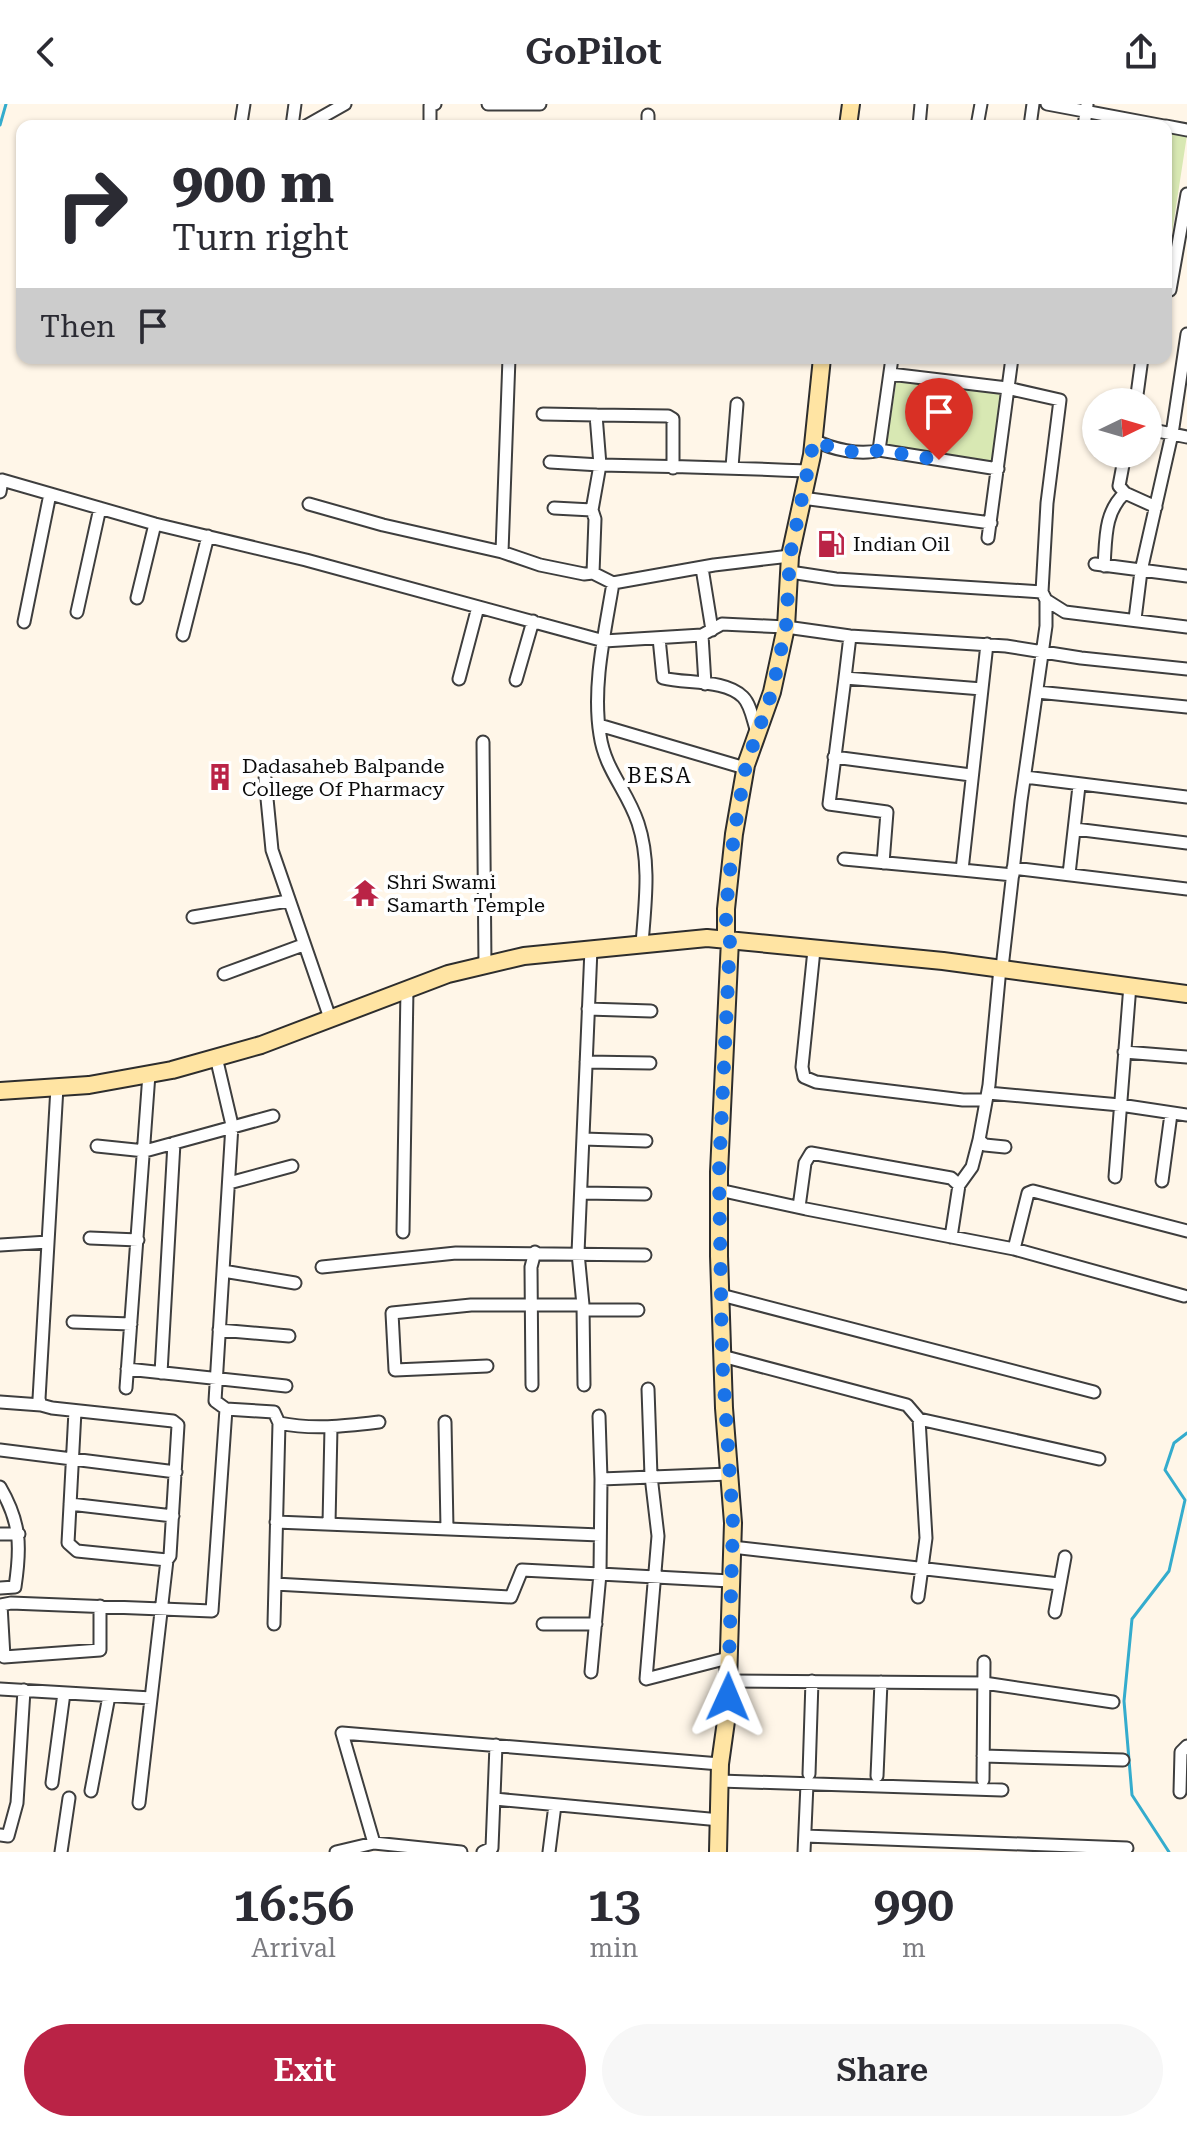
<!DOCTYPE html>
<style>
:root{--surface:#fff;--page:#f7f7f7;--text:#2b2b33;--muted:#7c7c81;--accent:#ba2346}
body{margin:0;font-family:"Roboto Serif",serif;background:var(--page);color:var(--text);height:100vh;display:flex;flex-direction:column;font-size:30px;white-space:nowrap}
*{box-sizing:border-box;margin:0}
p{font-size:26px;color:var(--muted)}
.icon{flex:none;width:44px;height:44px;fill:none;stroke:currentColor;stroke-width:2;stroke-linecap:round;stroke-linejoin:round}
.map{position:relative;height:1748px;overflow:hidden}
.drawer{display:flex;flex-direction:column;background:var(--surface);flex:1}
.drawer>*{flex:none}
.top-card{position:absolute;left:16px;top:16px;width:1156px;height:244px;border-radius:16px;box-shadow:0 2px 6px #0004;background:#fff;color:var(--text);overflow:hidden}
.needle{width:52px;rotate:85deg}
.fabs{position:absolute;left:1082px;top:284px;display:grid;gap:16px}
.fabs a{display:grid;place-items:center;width:80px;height:80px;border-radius:50%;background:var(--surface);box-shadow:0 2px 6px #0004;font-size:40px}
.pin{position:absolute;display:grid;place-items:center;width:68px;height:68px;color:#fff;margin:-82px -34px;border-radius:50% 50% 50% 0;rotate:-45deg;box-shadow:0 0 8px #0007}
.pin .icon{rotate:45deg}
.me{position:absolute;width:88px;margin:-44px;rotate:1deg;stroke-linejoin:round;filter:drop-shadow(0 0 6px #0008)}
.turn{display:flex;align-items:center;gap:28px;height:168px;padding:0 24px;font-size:36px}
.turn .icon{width:104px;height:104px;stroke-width:2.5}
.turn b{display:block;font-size:56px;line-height:68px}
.then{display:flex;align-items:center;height:76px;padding:0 24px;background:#0003;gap:16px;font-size:30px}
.eta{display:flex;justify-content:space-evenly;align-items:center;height:136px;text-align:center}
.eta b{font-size:48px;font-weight:600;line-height:56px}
.button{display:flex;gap:16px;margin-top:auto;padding:16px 24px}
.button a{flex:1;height:92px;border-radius:48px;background:var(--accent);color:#fff;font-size:32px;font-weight:600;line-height:92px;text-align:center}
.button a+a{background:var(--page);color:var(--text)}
header{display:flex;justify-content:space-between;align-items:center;height:104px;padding:0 24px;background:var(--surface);font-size:36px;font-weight:600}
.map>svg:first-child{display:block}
.green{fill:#d8e8b3}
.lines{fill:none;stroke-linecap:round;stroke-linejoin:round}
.stream{stroke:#34accd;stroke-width:3}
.street-casing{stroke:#3e3e3e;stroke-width:15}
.secondary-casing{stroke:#2d2d2d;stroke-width:20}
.street{stroke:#fff;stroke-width:11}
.secondary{stroke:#ffe4a3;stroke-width:16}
.route{stroke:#1a73e8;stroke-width:14;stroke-dasharray:0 25.2}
.labels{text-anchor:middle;stroke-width:8;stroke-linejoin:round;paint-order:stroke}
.poi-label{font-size:20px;fill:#0b0b0b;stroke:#fff;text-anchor:start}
.neighbourhood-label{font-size:22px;letter-spacing:2px;fill:#0b0b0b;stroke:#fff}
</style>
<header><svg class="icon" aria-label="back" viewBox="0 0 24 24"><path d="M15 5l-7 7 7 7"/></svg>GoPilot<svg class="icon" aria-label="share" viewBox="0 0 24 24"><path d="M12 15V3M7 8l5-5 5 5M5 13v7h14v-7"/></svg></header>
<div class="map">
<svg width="1187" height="1748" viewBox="0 0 1187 1748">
<rect width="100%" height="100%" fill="#fff6e8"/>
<!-- green -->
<path class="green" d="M1166,27l21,4 -21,137z
M897,274l104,14 -9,69 -106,-15z"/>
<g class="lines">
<!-- stream -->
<path class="stream" d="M0,21l6,-21
M1169,1748l-37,-57 -8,-94 8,-82 37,-48 16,-71 -20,-30 9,-27 13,-10"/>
<!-- street casing -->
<g class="street-casing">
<path id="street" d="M488,0h52
M1047,0l117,22
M241,19l3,-19
M292,22l3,-22
M306,22l39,-22
M430,22v-20l5,-2
M648,22v-11
M919,22l2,-22
M977,22l4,-22
M1030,22l3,-22
M1084,22l3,-21
M1166,22l21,4
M1170,186l17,-96
M890,270l117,14 53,12 -13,103 -5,89 4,8v26l-25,175 -19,167
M1136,298l6,-44
M543,310l53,1 4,50c70,1 139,3 208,6
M596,311l72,1 5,3v49
M1148,325l39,8
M814,336c17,9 47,16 65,10l13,-92
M879,346l119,19
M1125,350l-6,32 6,7 31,14
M550,358l50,3 -8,45 3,9 -2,54
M732,363l5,-63
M0,388l2,-12 153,44 151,36 298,81 98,-6 20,-11 64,3 64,9 156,10 75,12 106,11
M802,394l189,25
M309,400l74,21 119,27 38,13 44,9 9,-1 20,10
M554,404l38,2
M988,434l24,-180
M502,448l7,-194
M1095,460l92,12
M1104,462c2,-27 0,-54 21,-73
M702,464l10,62
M790,468l46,7 206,13
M137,494l18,-74
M1046,496l19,12 122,15
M77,508l23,-104
M1135,515l6,-48 31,-137 15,-100
M24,518l26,-128
M183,531l25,-99
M702,531l3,49
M659,534l4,40c23,6 62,1 80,19 8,8 10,24 14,35
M987,540l-25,226 51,5
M845,574l5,-42
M459,575l19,-72
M516,576l17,-59
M1037,588l150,15
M599,621l146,43
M483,638l2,223
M834,653l137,18
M1025,673l162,20
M265,674l7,72 58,168
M1075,725l112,14
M844,755l118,11
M883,759l4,-51 -58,-8 16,-126 137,11
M1013,764l174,21
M1069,770l10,-88
M193,813l95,-16
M642,840c3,-40 9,-82 -4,-121 -11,-33 -33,-53 -38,-88 -8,-49 5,-103 13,-152l101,-18 76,-9
M814,846l-12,117 2,10 12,5 147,18h22
M1000,864l-11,117 -10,55 6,5 20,2
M224,870l79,-29
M588,905l63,2
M1124,948l63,5
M586,958l64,1
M57,983l-18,312 2,6 11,3 121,13 5,4 -8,131 -3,4 -90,-9 -9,-8 7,-132
M988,989l132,12 67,10
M583,1035l63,2
M97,1042l48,5 128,-35
M1115,1073l15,-192
M1162,1077l9,-67
M229,1079l63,-17
M719,1086l87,19 208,40 14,-56 5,-2 154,40
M581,1089l64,1
M799,1103l6,-44 6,-10 140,25 8,7
M403,1128l4,-243
M951,1133l8,-52 13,-18 7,-27
M90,1134l48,2
M0,1141l48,-3
M1014,1145l170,47
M322,1163l134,-14 189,2
M223,1167l72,12
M721,1191l373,97
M583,1206h55
M73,1218l58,2
M219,1226l70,6
M722,1252l185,49 12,14 180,40
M487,1262l-92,4 -3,-57 79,-8h112
M127,1265l159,17
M161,1269l13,-230
M532,1281l-1,-118 4,-15
M584,1281l-1,-80 -5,-52 13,-304
M126,1284l23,-314
M648,1285l3,87 7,60 -12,143 82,-21
M0,1298l41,3
M226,1305l48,3 5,11c34,7 66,3 100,-1
M599,1312l2,63
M445,1318l2,106
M0,1346l176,22
M729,1370l-128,5 -1,95 130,7
M0,1383c21,36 21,60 15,100l-15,1
M70,1400l103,12
M276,1418l324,13
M329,1420l2,-97
M0,1430h19
M732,1443l327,37
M275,1480l236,13 11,-27 78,4 -9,98
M918,1493l8,-59 -7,-119
M100,1502v44l-96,7 -3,-52 10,-2 201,8 14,-202 -11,-8 17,-276 -16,-68
M1055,1508l10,-55
M274,1520l5,-201
M543,1520h53
M728,1577l256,2 129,19
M0,1585l151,9
M983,1652l140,4
M809,1670l3,-93
M877,1672l4,-94
M983,1676l1,-118
M720,1677l282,9
M52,1679l12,-90
M91,1687l18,-95
M1180,1688l1,-40 6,-6
M495,1695l225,21
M139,1699l28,-243
M0,1731l8,1 9,-33 7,-113
M805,1732l322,12
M374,1739l-32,-110 378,31
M61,1748l8,-54
M336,1748l38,-9 87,9
M483,1748l9,-4 4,-103
M549,1748l6,-47
M804,1748l3,-68"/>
</g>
<!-- secondary casing -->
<g class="secondary-casing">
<path id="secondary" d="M848,22l3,-22
M726,835v-30l8,-75 12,-69 26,-73 14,-65 4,-71 22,-101 10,-97
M0,987l89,-6 83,-15 89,-25 187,-71 76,-18 183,-18 236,23 244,33
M718,1748l2,-88 7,-50 6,-191 -9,-115 -5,-152v-84l11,-232"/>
</g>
<!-- street -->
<use href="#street" class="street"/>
<!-- secondary -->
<use href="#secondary" class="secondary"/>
</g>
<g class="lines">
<!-- route -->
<path class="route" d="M728,1593l5,-174 -11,-167 -3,-184 11,-232 -4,-1v-30l8,-75 12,-69 26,-73 14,-65 4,-71 24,-116c17,9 47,16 65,10l60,10"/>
</g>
<!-- icons -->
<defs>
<g id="fuel-bare" transform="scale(2.16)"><path d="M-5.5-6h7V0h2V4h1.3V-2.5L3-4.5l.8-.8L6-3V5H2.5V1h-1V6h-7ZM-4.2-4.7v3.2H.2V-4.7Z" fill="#ba2346" stroke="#fff" stroke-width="2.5" paint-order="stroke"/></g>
<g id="building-bare" transform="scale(2.16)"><path d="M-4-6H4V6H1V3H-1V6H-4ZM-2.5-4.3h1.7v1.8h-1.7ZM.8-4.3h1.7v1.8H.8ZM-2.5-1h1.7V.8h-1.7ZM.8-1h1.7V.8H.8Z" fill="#ba2346" stroke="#fff" stroke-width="2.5" paint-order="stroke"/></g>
<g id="temple-bare" transform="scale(2.16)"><path d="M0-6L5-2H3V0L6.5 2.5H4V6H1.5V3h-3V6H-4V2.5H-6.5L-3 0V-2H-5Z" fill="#ba2346" stroke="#fff" stroke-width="2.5" paint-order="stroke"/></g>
</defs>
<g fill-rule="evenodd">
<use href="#fuel-bare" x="831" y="440"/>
<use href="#building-bare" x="220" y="673"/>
<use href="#temple-bare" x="365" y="789"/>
</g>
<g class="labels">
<!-- poi labels -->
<g class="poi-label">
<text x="853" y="447">Indian Oil</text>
<text x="242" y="669">Dadasaheb Balpande<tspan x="242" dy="23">College Of Pharmacy</tspan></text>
<text x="387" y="785">Shri Swami<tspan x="387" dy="23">Samarth Temple</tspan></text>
</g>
<!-- neighbourhood labels -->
<g class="neighbourhood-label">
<text x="660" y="679">BESA</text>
</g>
</g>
</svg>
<div class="fabs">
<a><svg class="needle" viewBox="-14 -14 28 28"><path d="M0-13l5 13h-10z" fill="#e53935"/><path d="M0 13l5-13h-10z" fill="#7c7c81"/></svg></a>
</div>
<div class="pin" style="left:939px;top:356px;background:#d93025"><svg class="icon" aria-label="arrive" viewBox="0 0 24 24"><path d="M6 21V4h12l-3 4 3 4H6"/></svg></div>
<svg class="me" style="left:728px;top:1593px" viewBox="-20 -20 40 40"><path d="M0-17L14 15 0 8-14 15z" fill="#1a73e8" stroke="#fff" stroke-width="4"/></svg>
<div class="top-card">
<div class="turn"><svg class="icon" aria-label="right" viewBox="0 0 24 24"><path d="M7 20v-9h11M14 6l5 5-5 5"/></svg><div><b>900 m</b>Turn right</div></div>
<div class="then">Then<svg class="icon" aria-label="arrive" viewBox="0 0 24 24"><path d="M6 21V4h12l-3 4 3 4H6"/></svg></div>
</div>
</div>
<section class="drawer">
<div class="eta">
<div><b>16:56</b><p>Arrival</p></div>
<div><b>13</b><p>min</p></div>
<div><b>990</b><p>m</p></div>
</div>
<div class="button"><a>Exit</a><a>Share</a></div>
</section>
